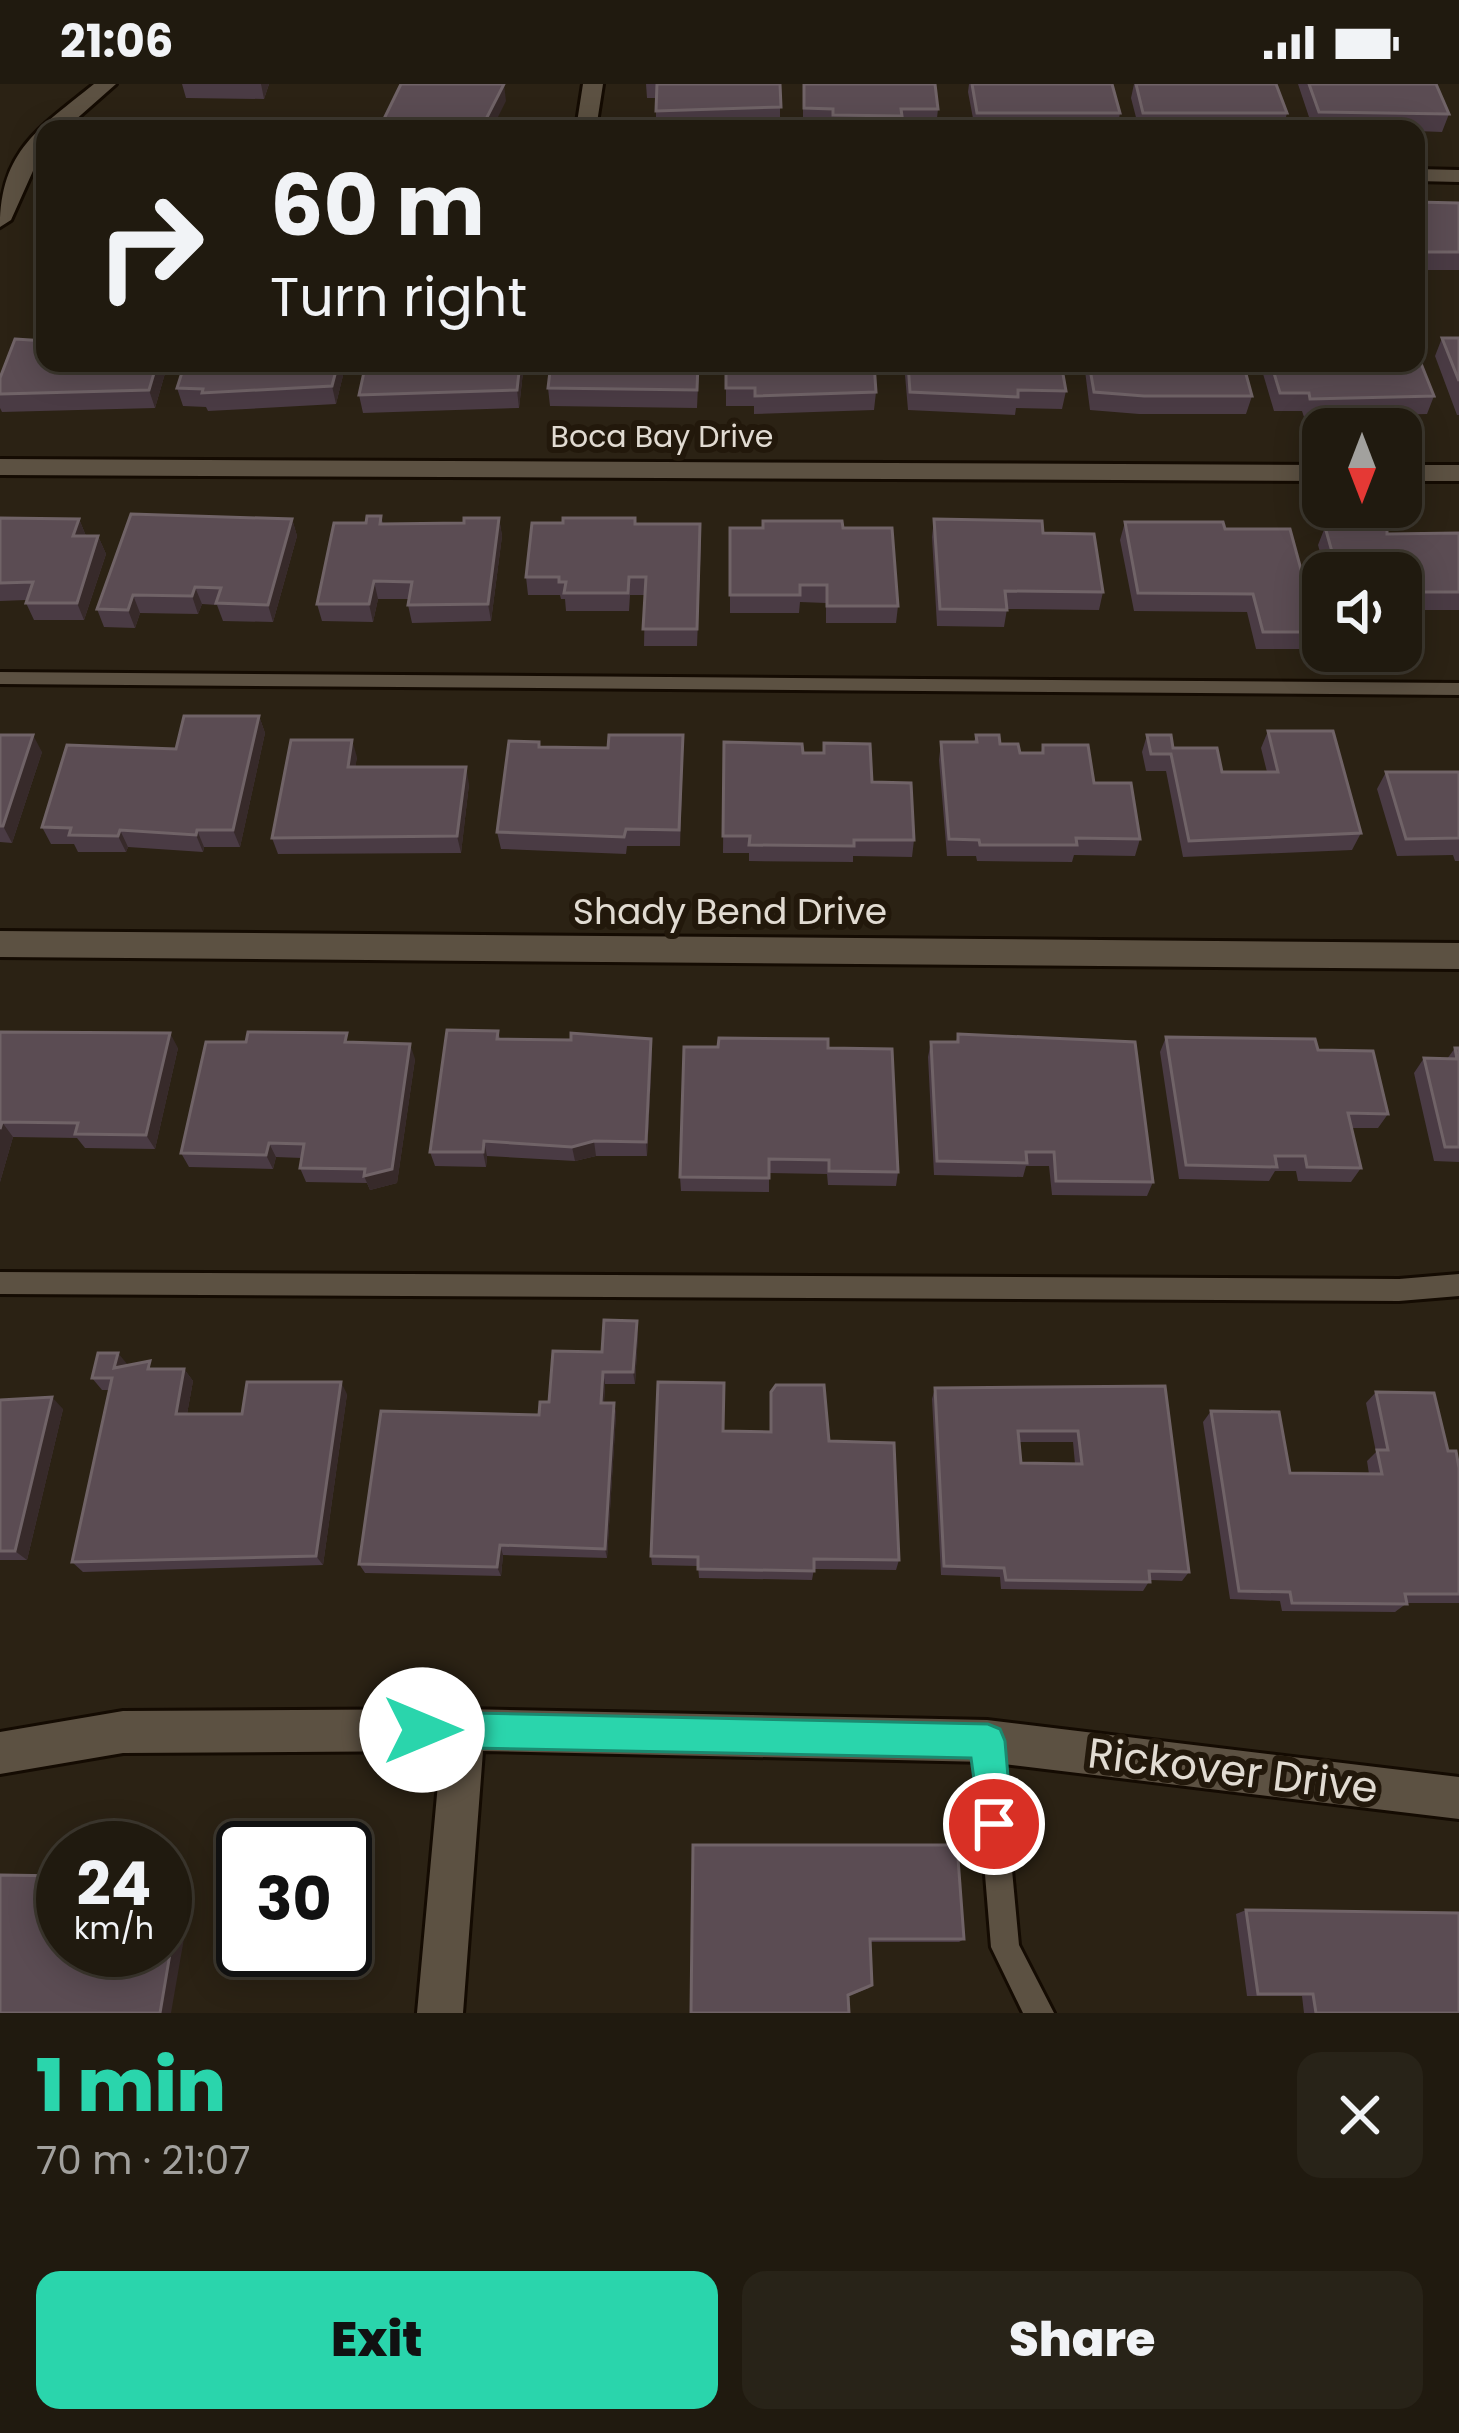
<!DOCTYPE html>
<meta charset="utf-8">
<style>
:root{--surface:#201a0f;--page:#282318;--text:#f1f3f6;--muted:#a2a19e;--line:#3d382f;--accent:#2ad5ac}
body{margin:0;font-family:Poppins,sans-serif;background:var(--page);color:var(--text);height:100vh;display:flex;flex-direction:column;font-size:45px;white-space:nowrap}
*{box-sizing:border-box;margin:0}
p{font-size:39px;color:var(--muted)}
.icon{flex:none;width:66px;height:66px;fill:none;stroke:currentColor;stroke-width:2;stroke-linecap:round;stroke-linejoin:round}
.map{position:relative;height:1929px;overflow:hidden}
.sheet{display:flex;flex-direction:column;background:var(--surface);flex:1}
.sheet>*{flex:none}
.banner{position:absolute;left:36px;top:36px;width:1389px;height:252px;border-radius:24px;box-shadow:0 6px 30px #0003,0 0 0 3px var(--line);background:#201a0f;color:var(--text);overflow:hidden}
.needle{width:78px;rotate:180deg}
.fabs{position:absolute;left:1302px;top:324px;display:grid;gap:24px}
.fabs a{display:grid;place-items:center;width:120px;height:120px;border-radius:24px;background:var(--surface);box-shadow:0 6px 30px #0003,0 0 0 3px var(--line);font-size:60px}
.speed{position:absolute;left:36px;top:1737px;display:flex;gap:24px;font-size:60px;font-weight:700;text-align:center}
.speed>*{display:grid;place-content:center;width:156px;height:156px;border-radius:50%;background:var(--surface);box-shadow:0 6px 30px #0003,0 0 0 3px var(--line);line-height:1}
.speed small{font-size:30px;font-weight:400}
.speed .limit{border:6px solid #111;border-radius:18px;background:#fff;color:#111}
.pin{position:absolute;display:grid;place-items:center;width:102px;height:102px;color:#fff;margin:-51px;border:6px solid #fff;border-radius:50%;box-shadow:0 3px 12px #0007}
.me{position:absolute;width:132px;margin:-66px;rotate:90deg;stroke-linejoin:round;filter:drop-shadow(0 0 9px #0008)}
.turn{display:flex;align-items:center;gap:42px;height:252px;padding:0 36px;font-size:54px}
.turn .icon{width:156px;height:156px;stroke-width:2.5}
.turn b{display:block;font-size:84px;line-height:102px}
.round{display:grid;place-items:center;flex:none;width:126px;height:126px;border-radius:24px;background:var(--page)}
.overview{display:flex;align-items:center;justify-content:space-between;height:204px;padding:0 36px}
h1{font-size:72px;font-weight:800;line-height:90px;color:var(--accent)}
.primary-button{display:flex;gap:24px;margin-top:auto;padding:24px 36px}
.primary-button a{flex:1;height:138px;border-radius:24px;background:var(--accent);color:#111;font-size:48px;font-weight:800;line-height:138px;text-align:center}
.primary-button a+a{background:var(--page);color:var(--text)}
.status{display:flex;justify-content:space-between;align-items:center;height:84px;padding:0 60px;background:var(--surface);direction:ltr}
.status svg{height:33px;fill:currentColor}
.map>svg:first-child{display:block}
.lines{fill:none;stroke-linecap:round;stroke-linejoin:round}
.service-casing{stroke:#140b02;stroke-width:6}
.minor-casing{stroke:#140b02;stroke-width:6}
.service{fill:#5c5142;fill-rule:evenodd}
.minor{fill:#5c5142;fill-rule:evenodd}
.wall{fill:#4a3b44;fill-rule:evenodd}
.shaded-wall{fill:#372a2a}
.building{fill:#5b4c53;stroke:#706367;stroke-width:3;fill-rule:evenodd}
.route{fill:#2ad5ac;stroke:#1b8a70;stroke-width:3}
.labels{text-anchor:middle;stroke-width:12;stroke-linejoin:round;paint-order:stroke}
.far-street-label{font-size:30px;fill:#e1dbd2;stroke:#22180b}
.street-label{font-size:36px;fill:#e1dbd2;stroke:#22180b}
.near-street-label{font-size:42px;fill:#e1dbd2;stroke:#22180b}
</style>
<div class="status"><b>21:06</b><svg viewBox="0 0 49 12"><path d="M0 12V9h3v3zM5 12V6h3v6zM10 12V3h3v9zM15 12V0h3v12zM26 1h20v11H26zM47 4h2v5h-2z"/></svg></div>
<div class="map">
<svg width="1459" height="1929" viewBox="0 0 1459 1929">
<rect width="100%" height="100%" fill="#2b2214"/>
<g class="lines">
<!-- service casing -->
<g class="service-casing">
<path id="service" d="M0,588l1459,11v12l-1459,-11z
M0,1188l1399,7 60,-5v22l-60,5 -1399,-7z
M987,1644l9,4 4,9 19,204 35,68h-31l-32,-66 -17,-206 4,-9z"/>
</g>
<!-- minor casing -->
<g class="minor-casing">
<path id="minor" d="M94,0h22l-51,45h-20v15l-34,76 -11,7c0,-77 40,-99 94,-143z
M583,0h20l-7,45h-20z
M1416,85l43,1v12l-43,-1z
M0,375l1323,6v16l-1323,-6z
M1401,381h58v16h-58z
M0,847l1459,12v26l-1459,-12z
M464,1625l523,11 472,57v42l-472,-57 -504,-11 -20,262h-46l24,-262 -318,2 -123,21v-42l123,-21z"/>
</g>
<!-- service -->
<use href="#service" class="service"/>
<!-- minor -->
<use href="#minor" class="minor"/>
</g>
<!-- wall -->
<path class="wall" d="M182,0h87l-5,15 -78,-1z
M646,0h134v41l-124,3v-30h-9z
M803,0l135,25 -2,18 -104,2v-3h-29z
M969,0h143l8,29 -3,16h-142l-7,-37z
M1134,0h142l11,29 -4,16h-144l-8,-31z
M1298,0h138l13,30 -7,18 -26,-1v-2h-103z
M1416,118l43,1v67h-43z
M1442,254h17v77h-2l-22,-59z
M168,279l-13,45 -153,4 -2,-4v-14z
M346,279l-10,41 -128,7 -2,-4 -23,-1 -6,-18z
M366,279h158l-5,45 -156,5 -4,-18z
M699,279l-2,45 -147,-2 -2,-18z
M726,279l150,29 -2,18 -120,4v-8h-28z
M904,279h157l5,28 -4,18 -46,-1 -1,7 -107,-5z
M1084,279h159l9,33 -6,18h-107l-49,-4z
M1262,279h154l18,33 -7,18 -123,3 -2,-6h-28l-13,-44z
M381,432l2,8 81,-1 35,-5 3,18 -11,85 -79,2 -4,-18 1,-6h-31l-5,23 -51,-1 -5,-17 49,-81z
M0,434l79,1 7,17h12l8,18 -22,66h-50l-8,-17v-3l-26,1z
M292,435l5,17 -24,86 -50,-1 -6,-16 -15,-1 -4,10 -58,-1 -5,15 -31,-1 -7,-18z
M934,435l109,14 60,59 -4,18 -92,-1 -3,18 -67,-1 -5,-89z
M1125,438l193,110 -7,17h-55l-9,-37 -113,-1 -14,-71z
M635,440l66,18 -4,104h-53l1,-51h-15l-1,16h-63l-1,-12h-4l-1,-4h-32l-2,-18z
M1325,443l62,7 72,-1v77h-52l-6,13v-50h-75l-8,-28z
M730,444h113l55,78 -2,17h-70v-20l-26,-1 -1,11h-69z
M259,632l6,17 -25,114h-36l-1,5 -75,-5 -2,5h-48l-4,-8h-23l-9,-17 134,-78z
M1268,647l93,102 -9,17 -169,7 -17,-86h-20l-4,-19 5,-17 75,37h45l-6,-24z
M0,651l42,17 -30,91 -12,-1z
M976,651l44,18h21l2,-8 51,38 46,56 -5,17 -61,-1 -2,7 -95,-1 -1,-5h-29l-8,-96 2,-18h33z
M724,658l79,11h20l1,-10 48,39 42,58 -2,17 -59,-1v6l-104,-1v-8h-26z
M540,663l143,5 -3,94h-53l-1,8 -125,-5 -4,-17z
M357,673l-2,10 114,17 -8,69 -183,1 -6,-16z
M1386,688h73v89h-4l-2,-6 -56,1 -20,-67z
M498,947l2,8 152,15 -5,102h-51l-21,5 -88,-5 -1,11 -51,-1 -5,-14z
M0,948l178,16 -23,101 -70,-1 -8,-10 -64,-1 -13,45z
M958,950l195,148 -6,14 -95,-1 -3,-29h-23l-3,11 -89,-2 -6,-118 3,-15h25z
M1166,953l152,13 70,64 -10,14h-26l9,40 -10,14 -53,-1 -2,-10h-21l-6,10 -90,-2 -19,-127z
M350,958l65,17 -18,124 -27,7 -3,-7 -61,-1 -6,-14 2,-10 -26,-1 -3,12 -84,-2 -8,-14z
M828,964l70,124 -2,14 -68,-1 -1,-11 -58,-1v19l-88,-1 -1,-14z
M1455,964h4v114l-25,-1 -20,-88 10,-15 23,1z
M637,1237l1,12 -3,51h-30l-1,19h10l2,11 -9,144 -104,-3 -2,21 -136,-3 -6,-9 180,-149 10,-13z
M127,1282l29,3h28l9,12 -6,33h55l105,-20 -24,171 -240,7 -11,-10 38,-172h-8l-10,-12z
M1165,1302l24,186 -7,9 -32,-1 -7,11 -142,-2 -1,-12 -59,-2 -9,-176 3,-11zM1019,1358h54l2,22 -54,-1z
M1376,1308l72,59 11,17v135h-52l-12,9 -113,-1 -2,-10 -50,-2 -27,-177 8,-11 79,62 79,1 -2,-13 9,-9 -10,-49z
M0,1316l63,9 -36,151h-27z
M723,1347l106,10 70,119 -3,10 -82,-1 -2,11 -113,-2 -1,-12 -46,-1 -1,-9z
M693,1761l271,94 -5,3h-89l-1,46 -21,8z
M1246,1826l213,103h-155l-2,-17h-55l-11,-82z"/>
<!-- shaded-wall -->
<path class="shaded-wall" d="M261,0h8l-5,15z
M504,0l2,17 -14,28h-11z
M157,279h11l-13,45 -6,-18z
M338,279h8l-10,41 -4,-18z
M520,279h4l-5,45 -2,-18z
M499,434l3,18 -11,85 -3,-17z
M79,435l7,17h-13z
M292,435l5,17 -24,86 -5,-17z
M98,452l8,18 -22,66 -7,-17z
M374,497l4,18 -5,23 -4,-18z
M195,503l7,17 -4,10 -6,-18z
M133,511l7,18 -5,15 -7,-18z
M259,632l6,17 -25,114 -7,-17z
M33,651l9,17 -30,91 -9,-17z
M352,656l5,17 -4,26 -5,-16z
M466,683l3,17 -8,69 -4,-17z
M120,746l8,17 -2,5 -8,-16z
M197,746l7,17 -1,5 -7,-17z
M170,949l8,15 -23,101 -9,-14z
M651,955l1,15 -5,102 -1,-14z
M410,960l5,15 -18,124 -27,7 -6,-14z
M2,1038l11,15 -13,45v-53z
M484,1057l3,15 -1,11 -3,-15z
M594,1057l2,15 -21,5 -3,-14z
M269,1059l7,14 -3,12 -7,-14z
M637,1237l1,12 -3,51 -2,-12z
M118,1269l10,12 -14,3z
M184,1285l9,12 -8,44 -9,-11z
M603,1288l2,12 -2,30 -2,-11z
M341,1298l6,12 -24,171 -7,-9z
M52,1313l11,12 -36,151 -12,-9z
M614,1319l2,11 -9,144 -2,-9z
M500,1461l3,10 -2,21 -4,-9z
M175,1793l10,5 -7,43 8,2 -15,86h-11l7,-89z"/>
<!-- building -->
<path class="building" d="M401,0h103l-23,45h-102z
M657,0h123l1,23 -125,4z
M804,0h131l3,25h-37l1,7 -69,-1v-6l-29,-1z
M972,0h140l8,29h-143z
M1136,0h140l11,29h-144z
M1309,0h127l13,30 -130,-2z
M1416,118l43,1v49h-43z
M1442,254h17v43z
M15,255l30,2v22h112l-8,27 -149,4v-16z
M1416,267l18,45 -124,3 -1,-6h-29l-9,-30h145z
M185,279h153l-6,23 -130,7 1,-4 -26,-1z
M366,279h154l-3,27 -158,5z
M551,279h147l-1,27 -149,-2z
M726,279h148l2,29 -121,4v-8h-29z
M908,279h153l5,28 -48,-1v7l-108,-5z
M1089,279h154l9,33h-108l-50,-4z
M131,430l161,5 -24,86 -52,-2 5,-15 -26,-1 -3,9 -59,-1 -5,15 -31,-1z
M367,432h14l-1,8 84,-1v-5h35l-11,86 -80,1 4,-23 -38,-1 -5,23h-52l17,-81h32z
M0,434l79,1 -6,17h25l-21,67h-51l7,-21 -33,1z
M563,434h72v6h65l-3,105h-54l3,-52h-17l-1,16h-64l2,-11h-7v-5h-33l6,-54h31z
M934,435l108,2 1,12 51,1 9,58 -98,-1 2,19 -67,-1z
M763,437h79l1,7h49l6,78h-71v-21h-27v10h-70v-67h33z
M1125,438h98l2,7h65l28,103h-55l-10,-38 -115,-1z
M1325,443h62v7l72,-1v59h-54l4,13h-8v-32h-63z
M184,632h75l-26,114h-36l-1,5 -76,-5 -2,6 -49,-1 2,-7 -29,-1 25,-82 109,4z
M1268,647h65l28,102 -172,8 -18,-87h-20l-4,-19h24l2,13h44l5,24h56z
M0,651h33l-30,91h-3z
M609,651h74l-4,95 -53,-1 -2,8 -127,-5 12,-91 30,1v5l69,1z
M976,651h23l1,9h18l2,9h23v-8h45l6,38h37l9,56 -64,-1 1,7h-97l-1,-5 -30,-1 -8,-97h36z
M291,656h61l-4,27h118l-9,69 -185,2z
M724,658l78,2 1,9h21v-10l46,1 2,38 39,1 3,57h-60v6l-105,-1 1,-9h-27z
M1386,688h73v66l-53,1z
M447,946l51,1 -1,8 74,1v-7l80,6 -5,103 -52,-1 -22,6 -88,-6 -1,11h-53z
M0,948l170,1 -24,102 -71,-1 3,-11 -76,-1 -2,7z
M248,948l99,1 -2,9 65,2 -18,125 -28,7 1,-7 -65,-1 4,-24 -35,-1 -3,12 -85,-2 25,-111h40z
M958,950l177,8 18,140 -97,-1 -2,-29h-28l1,11 -90,-2 -6,-119h27z
M1166,953l149,2 3,11 55,1 15,63 -40,-1 13,55 -54,-1 -2,-11h-30l2,11 -91,-2z
M719,954l109,1v9l64,1 6,123 -69,-1v-11l-60,-1v19l-89,-1 4,-130h34z
M1455,964h4v99h-14l-21,-89 33,1z
M604,1236l33,1 -4,51h-30l-2,31h13l-9,146 -105,-4 -3,22 -138,-3 22,-153 158,4 1,-13h9l4,-51 49,1z
M98,1269h20l-4,15 36,-7 -2,8h36l-8,45h66l5,-32h94l-25,174 -244,6 40,-184h-20z
M658,1298l66,1 -1,48 48,1v-40l5,-7h48l5,56 65,2 5,117 -85,-1v12l-116,-2v-12l-47,-1z
M1165,1302l24,186 -40,-1 1,11 -144,-2 -2,-12 -60,-2 -9,-178zM1018,1347h60l4,33 -61,-1z
M1376,1308l58,1 14,58h8l3,17v126h-54l2,10 -115,-1 -2,-11 -51,-1 -28,-180 68,1 11,61 92,1 -5,-24h11z
M52,1313l-37,154h-15v-151z
M693,1761h264l7,94h-94l2,46 -24,10 1,18h-158z
M0,1791l63,1v74h102v-73h10l-8,47h8l-15,89h-160z
M1246,1826l213,3v100h-143l-3,-19h-55z"/>
<!-- route -->
<path class="route" d="M422,1628l566,12 12,5 5,12 7,83 -5,12 -13,6 -12,-6 -11,-78 -549,-11 -12,-5 -6,-12 6,-12z"/>
<g class="labels">
<!-- far-street labels -->
<g class="far-street-label">
<text x="662" y="363">Boca Bay Drive</text>
</g>
<!-- street labels -->
<g class="street-label">
<text x="730" y="840">Shady Bend Drive</text>
</g>
<!-- near-street labels -->
<g class="near-street-label">
<text transform="translate(1233 1686) rotate(7)" y="15">Rickover Drive</text>
</g>
</g>
</svg>
<div class="fabs">
<a><svg class="needle" viewBox="-14 -14 28 28"><path d="M0-13l5 13h-10z" fill="#e53935"/><path d="M0 13l5-13h-10z" fill="#a2a19e"/></svg></a>
<a><svg class="icon" aria-label="sound" viewBox="0 0 24 24"><path d="M4 9h4l5-4v14l-5-4H4zM17 9q2 3 0 6"/></svg></a>
</div>
<div class="speed"><div>24<small>km/h</small></div><div class="limit">30</div></div>
<div class="pin" style="left:994px;top:1740px;background:#d93025"><svg class="icon" aria-label="arrive" viewBox="0 0 24 24"><path d="M6 21V4h12l-3 4 3 4H6"/></svg></div>
<svg class="me" style="left:422px;top:1646px" viewBox="-20 -20 40 40"><circle r="19" fill="#fff"/><path d="M0-13L10 11 0 6-10 11z" fill="#2ad5ac"/></svg>
<div class="banner">
<div class="turn"><svg class="icon" aria-label="right" viewBox="0 0 24 24"><path d="M7 20v-9h11M14 6l5 5-5 5"/></svg><div><b>60 m</b>Turn right</div></div>
</div>
</div>
<section class="sheet">
<div class="overview"><div><h1>1 min</h1><p>70 m · 21:07</p></div><a class="round"><svg class="icon" aria-label="close" viewBox="0 0 24 24"><path d="M6 6l12 12M18 6L6 18"/></svg></a></div>
<div class="primary-button"><a>Exit</a><a>Share</a></div>
</section>
